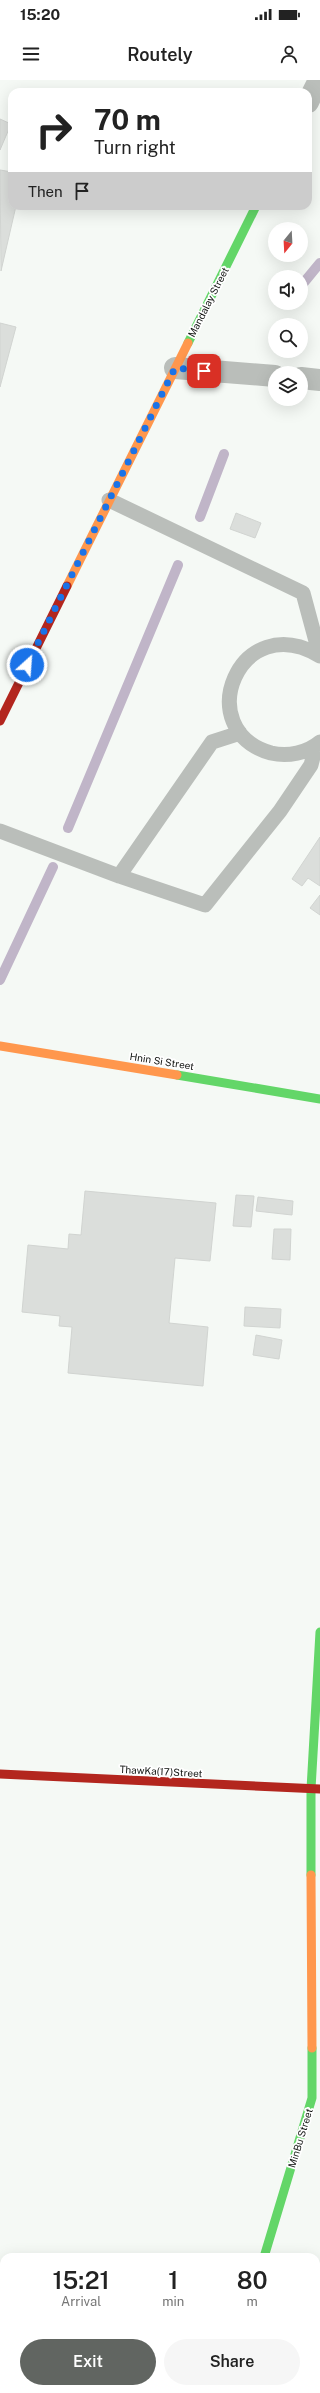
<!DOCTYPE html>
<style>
:root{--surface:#fff;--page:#f6f6f6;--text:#222;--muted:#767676;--accent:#616561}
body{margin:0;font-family:"Public Sans",sans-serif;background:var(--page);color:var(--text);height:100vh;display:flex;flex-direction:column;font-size:15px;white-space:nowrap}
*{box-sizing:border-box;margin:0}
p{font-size:13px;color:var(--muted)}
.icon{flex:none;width:22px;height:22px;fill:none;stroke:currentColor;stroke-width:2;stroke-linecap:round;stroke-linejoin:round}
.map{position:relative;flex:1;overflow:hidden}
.sheet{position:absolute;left:0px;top:2173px;width:320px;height:140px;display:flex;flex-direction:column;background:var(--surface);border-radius:12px 12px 0 0;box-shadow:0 4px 16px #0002}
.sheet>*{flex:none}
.banner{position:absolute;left:8px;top:8px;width:304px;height:122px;border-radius:12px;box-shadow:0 4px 16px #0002;background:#fff;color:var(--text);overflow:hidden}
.needle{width:26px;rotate:198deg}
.fabs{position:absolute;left:268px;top:142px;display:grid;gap:8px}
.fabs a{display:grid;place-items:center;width:40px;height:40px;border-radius:50%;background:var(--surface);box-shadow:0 4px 16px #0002;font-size:20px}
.pin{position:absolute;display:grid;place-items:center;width:34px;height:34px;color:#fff;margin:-17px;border-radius:8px;box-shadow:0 2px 6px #0006}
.me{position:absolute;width:44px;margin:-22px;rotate:26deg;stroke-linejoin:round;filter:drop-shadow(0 0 3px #0008)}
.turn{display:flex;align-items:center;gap:14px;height:84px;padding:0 20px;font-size:18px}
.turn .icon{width:52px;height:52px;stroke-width:2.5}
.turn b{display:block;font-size:28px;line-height:34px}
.then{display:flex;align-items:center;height:38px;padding:0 20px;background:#0003;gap:8px;font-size:15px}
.eta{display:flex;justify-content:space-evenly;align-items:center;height:68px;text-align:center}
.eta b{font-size:24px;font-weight:600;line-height:28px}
.button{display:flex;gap:8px;margin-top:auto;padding:8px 20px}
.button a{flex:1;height:46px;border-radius:24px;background:var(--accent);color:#fff;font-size:16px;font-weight:600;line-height:46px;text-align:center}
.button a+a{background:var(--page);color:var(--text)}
.status{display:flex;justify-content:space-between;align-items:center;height:28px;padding:0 20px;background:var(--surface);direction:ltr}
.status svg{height:11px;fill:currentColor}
header{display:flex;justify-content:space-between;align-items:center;height:52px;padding:0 20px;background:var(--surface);font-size:18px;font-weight:600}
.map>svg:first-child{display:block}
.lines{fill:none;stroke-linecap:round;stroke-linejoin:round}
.stream{stroke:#c0b5c8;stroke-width:10}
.building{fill:#dbdedb;stroke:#d1d4d1}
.lane{stroke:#babeba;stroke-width:15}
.street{stroke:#babeba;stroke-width:22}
.fast{stroke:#63d668;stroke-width:9}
.slow{stroke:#ff974d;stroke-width:9}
.jam{stroke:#b3261e;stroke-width:9}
.route{stroke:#1a73e8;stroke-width:7;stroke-dasharray:0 12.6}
.labels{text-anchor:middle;stroke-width:3.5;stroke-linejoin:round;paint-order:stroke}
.street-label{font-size:10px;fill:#121512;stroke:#fff}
</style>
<div class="status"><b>15:20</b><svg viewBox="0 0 49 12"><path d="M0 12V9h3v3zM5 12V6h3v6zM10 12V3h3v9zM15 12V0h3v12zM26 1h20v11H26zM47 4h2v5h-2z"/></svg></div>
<header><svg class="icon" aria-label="menu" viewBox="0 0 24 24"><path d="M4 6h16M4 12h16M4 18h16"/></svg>Routely<svg class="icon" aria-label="person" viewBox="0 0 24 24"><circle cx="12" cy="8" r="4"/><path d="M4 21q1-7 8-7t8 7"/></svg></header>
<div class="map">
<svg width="320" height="2313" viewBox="0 0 320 2313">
<rect width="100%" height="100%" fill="#f5f9f5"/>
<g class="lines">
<!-- stream -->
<path class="stream" d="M301,206l19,-23
M200,437l24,-63
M68,748l110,-263
M0,900l53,-113"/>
</g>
<!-- building -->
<path class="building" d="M0,39l11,5 -11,26z
M0,90l12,2v34h4l-15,65z
M0,243l16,4 -16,60z
M236,433l25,10 -6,15 -25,-9z
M320,757v49l-12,-8 -6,8 -10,-7z
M320,815v20l-10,-7z
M85,1111l131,12 -6,58 -35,-3 -6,65 39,4 -5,59 -135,-13 4,-46 -13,-1 1,-10 -38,-4 6,-67 40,4 1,-15 12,1z
M236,1115l18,1 -3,31 -18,-1z
M258,1117l35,4 -1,14 -36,-4z
M274,1149h17l-1,31 -18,-1z
M245,1227l36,2 -1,19 -36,-2z
M256,1255l26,5 -3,19 -26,-4z"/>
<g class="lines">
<!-- lane -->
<path class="lane" d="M109,420l194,93 17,63
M320,576c-81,-49 -130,74 -49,97 17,4 36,0 49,-11
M0,751l119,45 86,29 75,-94 31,-46 5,-20
M119,796l93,-134 28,-9"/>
<!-- street -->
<path class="street" d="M308,22l11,-22
M175,288l100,8
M301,298l19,2
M0,2292l4,1
M48,2309l11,4
M223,2313l2,-4"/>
<!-- fast -->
<path class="fast" d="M188,263l68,-137
M177,995l143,24
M311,1795v-86l9,-157
M264,2177l48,-159v-50"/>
<!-- slow -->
<path class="slow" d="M67,506l121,-243
M0,966l177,29
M311,1795l1,173"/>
<!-- jam -->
<path class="jam" d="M0,641l67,-135
M0,1694l320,15"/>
</g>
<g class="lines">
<!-- route -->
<path class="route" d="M27,585l148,-297 29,3"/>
</g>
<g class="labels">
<!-- street labels -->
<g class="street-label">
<text transform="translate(208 222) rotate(-63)" y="4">Mandalay Street</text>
<text transform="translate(162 981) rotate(9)" y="4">Hnin Si Street</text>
<text transform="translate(161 1691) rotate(3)" y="4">ThawKa(17)Street</text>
<text transform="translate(300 2058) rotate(-73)" y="4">MinBu Street</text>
</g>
</g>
</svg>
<div class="fabs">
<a><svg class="needle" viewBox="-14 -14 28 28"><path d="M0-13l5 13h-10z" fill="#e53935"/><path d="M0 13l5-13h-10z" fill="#767676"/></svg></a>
<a><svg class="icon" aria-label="sound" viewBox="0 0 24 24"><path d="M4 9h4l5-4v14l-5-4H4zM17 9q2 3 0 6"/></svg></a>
<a><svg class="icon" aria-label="search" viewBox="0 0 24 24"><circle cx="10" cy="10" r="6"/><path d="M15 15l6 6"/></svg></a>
<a><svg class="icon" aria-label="layers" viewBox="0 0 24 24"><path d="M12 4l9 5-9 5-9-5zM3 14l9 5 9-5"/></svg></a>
</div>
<div class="pin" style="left:204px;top:291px;background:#d93025"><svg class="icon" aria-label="arrive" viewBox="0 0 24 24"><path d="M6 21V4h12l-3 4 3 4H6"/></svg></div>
<svg class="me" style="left:27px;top:585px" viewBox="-20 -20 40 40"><circle r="17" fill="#1a73e8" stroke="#fff" stroke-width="3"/><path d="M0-11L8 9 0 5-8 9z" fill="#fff"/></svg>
<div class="banner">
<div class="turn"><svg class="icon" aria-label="right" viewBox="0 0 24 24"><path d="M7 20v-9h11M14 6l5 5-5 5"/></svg><div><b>70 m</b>Turn right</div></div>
<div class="then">Then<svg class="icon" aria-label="arrive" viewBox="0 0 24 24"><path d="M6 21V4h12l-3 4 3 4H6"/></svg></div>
</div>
<section class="sheet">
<div class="eta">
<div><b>15:21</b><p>Arrival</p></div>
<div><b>1</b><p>min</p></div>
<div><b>80</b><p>m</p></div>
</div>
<div class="button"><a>Exit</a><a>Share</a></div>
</section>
</div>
